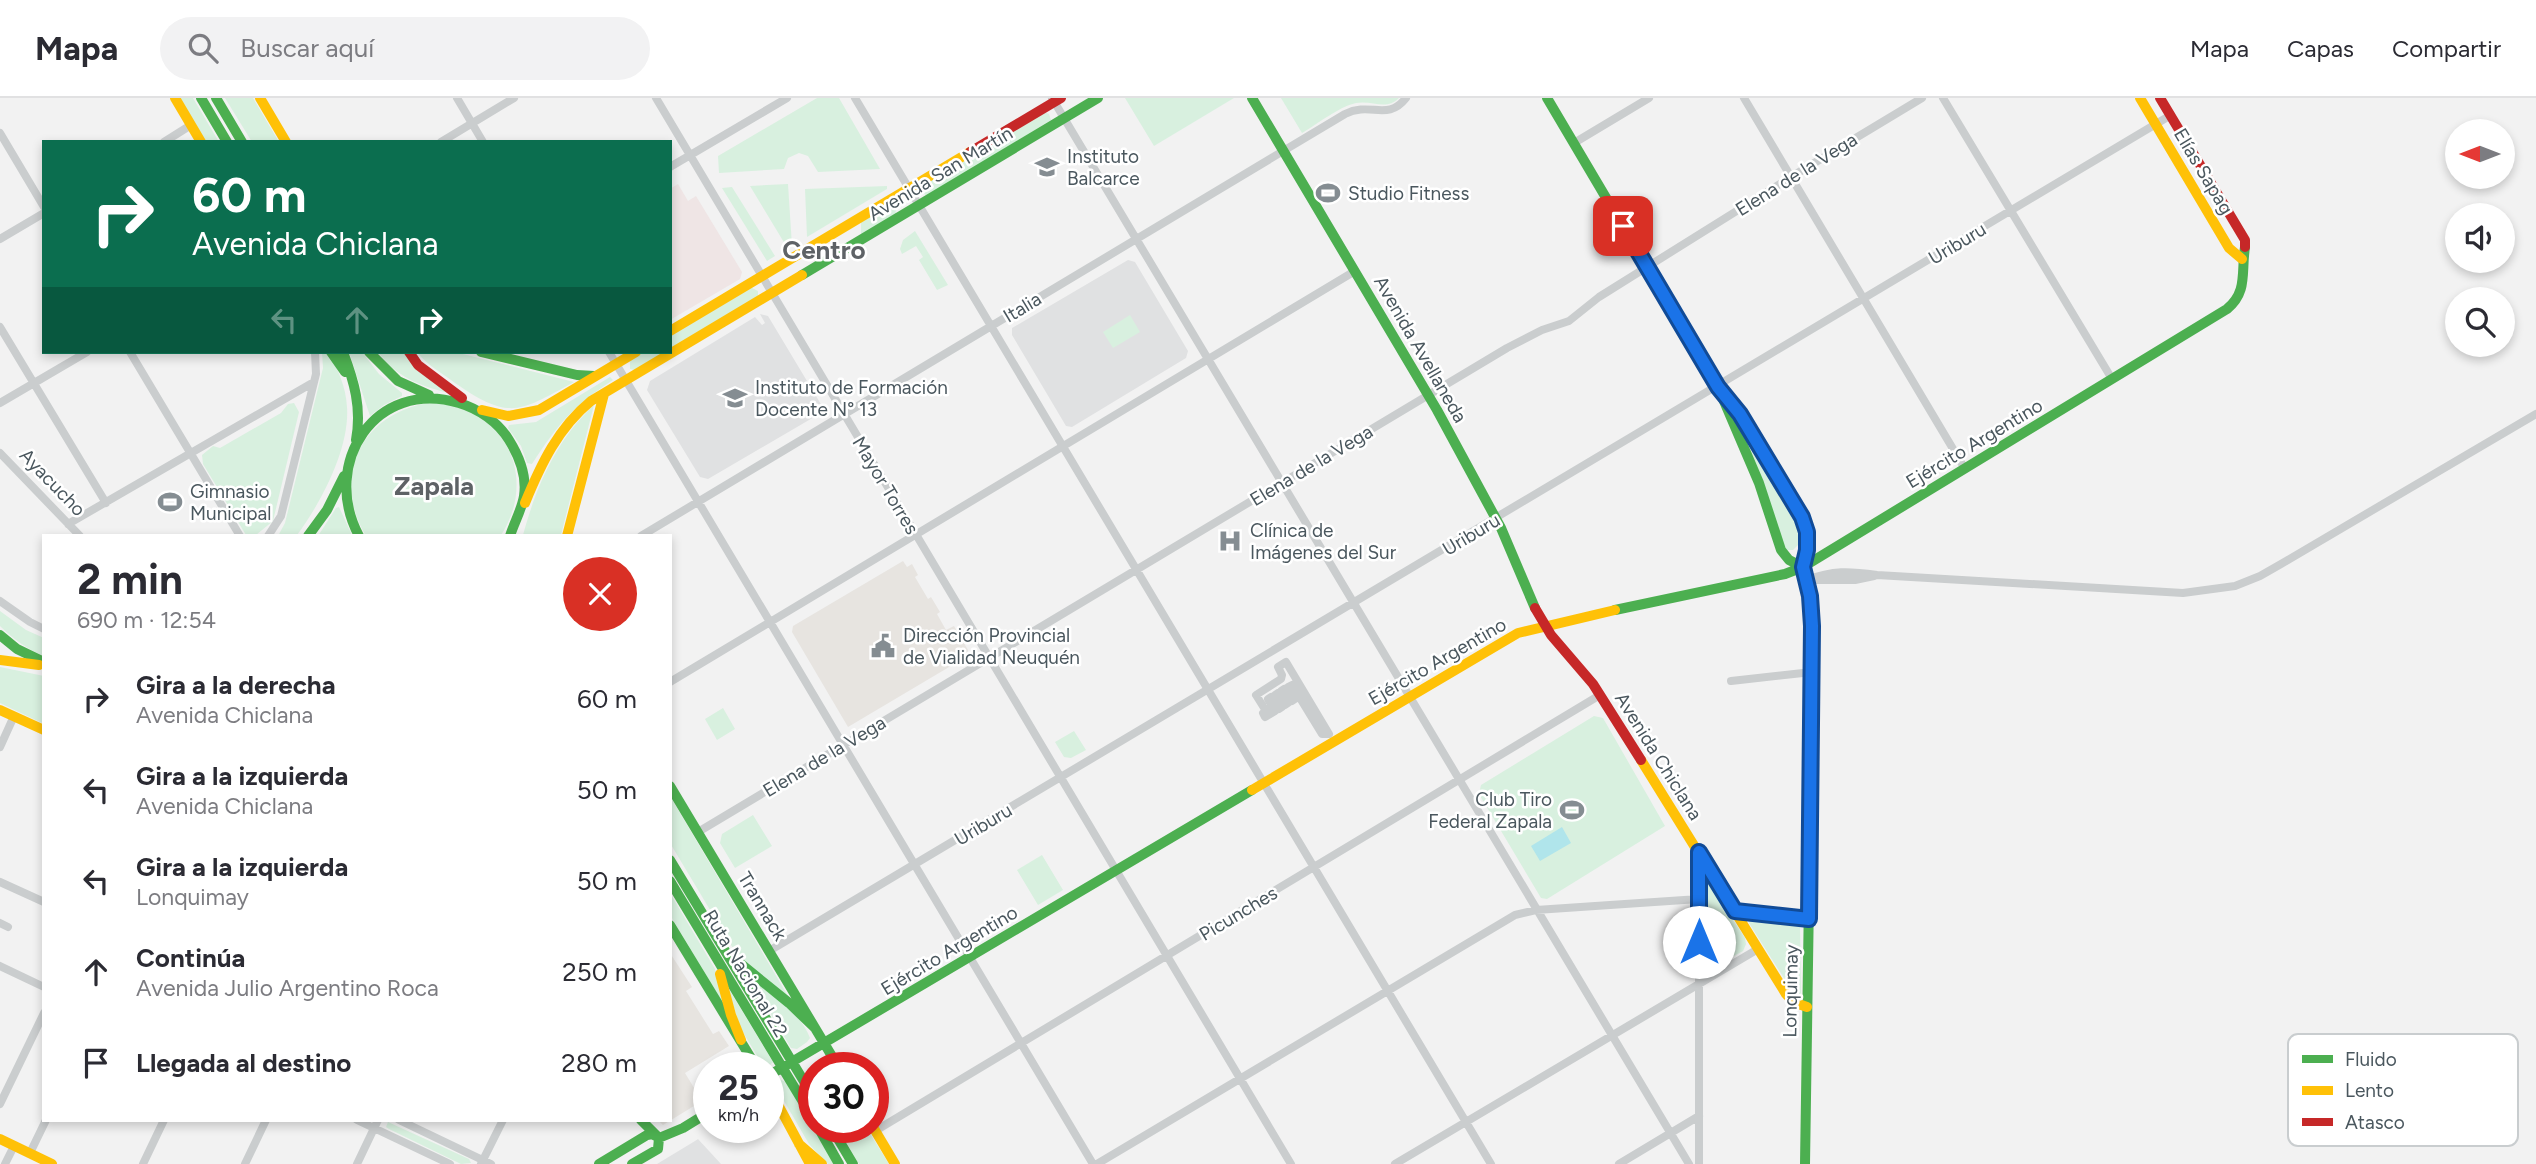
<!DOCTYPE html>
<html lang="es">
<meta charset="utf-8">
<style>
:root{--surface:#fff;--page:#f2f2f3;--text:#2b2b33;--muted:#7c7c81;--line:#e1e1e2}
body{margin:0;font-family:Figtree,sans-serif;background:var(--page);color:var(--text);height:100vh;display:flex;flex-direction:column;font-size:26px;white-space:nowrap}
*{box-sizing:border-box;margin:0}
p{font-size:23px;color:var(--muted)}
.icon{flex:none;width:38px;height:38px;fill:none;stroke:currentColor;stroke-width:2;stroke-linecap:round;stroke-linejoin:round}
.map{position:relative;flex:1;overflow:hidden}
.panel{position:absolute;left:42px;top:436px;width:630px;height:588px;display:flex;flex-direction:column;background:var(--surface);border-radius:0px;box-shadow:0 4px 10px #0003}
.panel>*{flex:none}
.top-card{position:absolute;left:42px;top:42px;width:630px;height:214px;border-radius:0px;box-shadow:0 4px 10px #0003;background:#0b6e4f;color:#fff;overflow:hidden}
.needle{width:46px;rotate:270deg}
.controls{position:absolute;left:2445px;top:21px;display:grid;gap:14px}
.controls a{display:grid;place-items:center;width:70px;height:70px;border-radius:50%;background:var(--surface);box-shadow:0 4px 10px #0003;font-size:35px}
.speed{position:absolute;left:693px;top:954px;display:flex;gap:14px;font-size:35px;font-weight:700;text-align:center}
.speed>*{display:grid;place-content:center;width:91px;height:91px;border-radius:50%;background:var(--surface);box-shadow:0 4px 10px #0003;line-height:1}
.speed small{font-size:18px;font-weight:400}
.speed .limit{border:10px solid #d22;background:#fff;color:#111}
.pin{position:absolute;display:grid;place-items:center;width:60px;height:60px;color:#fff;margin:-30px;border-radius:14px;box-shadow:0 4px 10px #0006}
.me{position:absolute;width:77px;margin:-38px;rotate:0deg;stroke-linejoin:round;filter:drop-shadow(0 0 5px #0008)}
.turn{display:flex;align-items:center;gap:24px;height:147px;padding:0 35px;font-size:32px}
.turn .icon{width:91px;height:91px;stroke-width:2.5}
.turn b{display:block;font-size:49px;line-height:60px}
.lanes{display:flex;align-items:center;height:66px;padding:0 35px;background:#0003;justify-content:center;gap:35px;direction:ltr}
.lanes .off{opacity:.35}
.round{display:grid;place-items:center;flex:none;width:74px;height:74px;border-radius:37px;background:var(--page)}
.summary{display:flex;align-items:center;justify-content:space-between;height:119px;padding:0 35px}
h1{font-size:42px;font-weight:700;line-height:52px}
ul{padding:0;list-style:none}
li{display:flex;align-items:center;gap:21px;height:91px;padding:0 35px}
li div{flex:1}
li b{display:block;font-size:26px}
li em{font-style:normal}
header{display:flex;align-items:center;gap:42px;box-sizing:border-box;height:98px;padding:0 35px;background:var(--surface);border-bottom:2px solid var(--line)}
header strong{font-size:33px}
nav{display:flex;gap:38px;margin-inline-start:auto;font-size:24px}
.search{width:490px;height:63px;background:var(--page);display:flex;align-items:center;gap:18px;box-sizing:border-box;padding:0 24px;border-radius:38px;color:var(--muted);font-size:26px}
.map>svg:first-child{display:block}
.commercial{fill:#e7e4e0}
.education{fill:#e0e1e2}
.medical{fill:#efe5e5}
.green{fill:#d8f0df}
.water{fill:#b0e5eb}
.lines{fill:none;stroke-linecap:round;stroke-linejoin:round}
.street{stroke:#cacdce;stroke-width:8}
.fast{stroke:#4caf50;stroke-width:10}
.slow{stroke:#ffc107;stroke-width:10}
.jam{stroke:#c62828;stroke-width:10}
.route-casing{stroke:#114b97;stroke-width:18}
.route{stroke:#1a73e8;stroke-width:12}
.labels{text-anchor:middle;stroke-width:5;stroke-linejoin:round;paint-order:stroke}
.poi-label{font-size:19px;fill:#4a575e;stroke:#fff;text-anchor:start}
.street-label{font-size:19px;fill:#4a575e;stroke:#fff}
.district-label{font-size:26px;font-weight:bold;fill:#5e6266;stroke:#fff}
.key{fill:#fff;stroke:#c9cdcf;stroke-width:2}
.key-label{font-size:19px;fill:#4a575e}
</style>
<header>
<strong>Mapa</strong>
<div class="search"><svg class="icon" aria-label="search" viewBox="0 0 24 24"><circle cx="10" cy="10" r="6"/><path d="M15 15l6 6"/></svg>Buscar aquí</div>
<nav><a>Mapa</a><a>Capas</a><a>Compartir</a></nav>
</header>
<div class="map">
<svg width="2536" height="1066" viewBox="0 0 2536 1066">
<rect width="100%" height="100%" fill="#f2f2f2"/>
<!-- commercial -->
<path class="commercial" d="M903,463l4,6 5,-3 6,11 -3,2 13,22 3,-2 9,15 -3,2 9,16 8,-4 14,24 -2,7 -118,70 -56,-95 1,-6z
M670,855l22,34 -6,4 27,43 6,-3 10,15 -44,27 17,28 -39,24 -5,-5h12z"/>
<!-- education -->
<path class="education" d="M1128,162l7,2 53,89 -2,7 -114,69 -6,-1 -54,-91v-7z
M760,216l8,2 54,90 -1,7 -113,66 -8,-2 -53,-87 3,-9 105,-64 7,8 3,-2z
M698,1041l23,25h-64l38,-23z"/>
<!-- medical -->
<path class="medical" d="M678,86l10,17 8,-5 46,76 -2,7 -70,41v-131z"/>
<!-- green -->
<path class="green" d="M180,0h13l26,44h-13z
M225,0h28l26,44h-27z
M817,0h22l41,71 -62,3 -10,-16 -9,-3 -11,5 -4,11 -65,4 -1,-17z
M1125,0h109l-80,48z
M1281,0h118c-13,13 -26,2 -43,5 -18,4 -38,21 -54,30z
M1045,14l4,2 2,6 -124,76 -4,-3 -1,-7z
M788,86l4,62 -4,3 -38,-63z
M887,88v3l-80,48 -2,-48z
M732,89l43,69 -8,5 -45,-73z
M895,102l1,16 -35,21v-16z
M915,133l33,54 -11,5 -18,-30 4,-3 -7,-11 -14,8 -2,-5 3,-9z
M748,190h4l6,3v7l-3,3 -116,70 -9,-2v-9l13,-8h27v-17z
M1130,217l10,17 -27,16 -10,-16z
M322,254h6c10,17 18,35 19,55 3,41 -26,96 -50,128l-19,1 7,-13 38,-155z
M349,254h13l17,22 23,19v3l-18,9 -14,11z
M378,254h27l44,41c-29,-7 -53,-16 -71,-41z
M417,254h38l119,30c-55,30 -64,39 -119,1 -13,-10 -28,-18 -38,-31z
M610,279l3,3c-40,26 -55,44 -81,84l-5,-1 -6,-17 -13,-18 1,-3 27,-3z
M438,304c10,3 22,4 31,9 6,2 12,8 18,12 35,28 38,76 14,112l-135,1c-38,-63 0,-129 72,-134z
M294,305l5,9 -26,109 -17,14h-10l-43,-71 -1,-9 11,-9 7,2 61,-35 7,-9z
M594,307l-33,130h-38c13,-48 33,-95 71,-130z
M1739,326h2l59,98 1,20 -8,8h-6l-5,-4z
M339,409l13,28 -34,1 18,-28z
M0,513l26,19 18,8v18c-17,-7 -31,-17 -44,-30z
M0,569l44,9v48l-44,-21z
M723,610l12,21 -18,11 -12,-21z
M1594,618l9,2 62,108 -118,73 -6,-1 -62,-104 2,-9z
M1074,633l12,19 -15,8 -7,-1 -9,-15z
M670,698l118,200 -32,-23 -19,-18 -67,-112z
M753,717l19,31 -37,22 -15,-25 2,-9z
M1042,757l21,35 -25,15 -21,-35z
M1705,779l40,61 1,6 -3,7 -33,18 -5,-3 -2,-6 -1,-81z
M670,795l45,76 8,34 -53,-88z
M1750,819l44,5 6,5 1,66 -2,2 -5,-1 -45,-71z
M750,881c22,15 50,33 60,59l-3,4 -10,7 -6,-1z
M727,888l46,76 -4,4 -7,-2 -21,-35z
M779,981l7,3 48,82h-6l-19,-20 -32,-55 -2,-4z
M388,1024l81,37 2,4 -10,1 -72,-35 -3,-2z
M837,1029h29l23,37h-30z"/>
<!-- water -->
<path class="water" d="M1562,729l9,16 -31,18 -9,-15z"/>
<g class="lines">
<!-- street -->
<path class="street" d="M457,0l26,44
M656,0l635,1066
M855,0l636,1066
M1052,0l637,1066
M1744,0l221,371
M1943,0l169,281
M0,35l44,74
M164,44l27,-17
M441,44l73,-44
M1574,45l75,-45
M670,69l117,-69
M0,141l44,-26
M0,229l106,176
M130,254l110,184
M609,254l484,812
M0,305l87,-51
M0,355l80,83
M68,426l246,-142
M268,438l13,-20 35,-142 -1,-22
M641,438l704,-422c26,-13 42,8 61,-16
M1807,482c26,-10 42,-9 70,-5l306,18 52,-7 25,-10 21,-12 255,-150
M1814,482h41l19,-4
M0,503l30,21 14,7
M1286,564l43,72h-7l-30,-49 -4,2 7,12 -3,2 -8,-12 -3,2 7,12 -3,2 -7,-12 -3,2 7,12 -3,2 -8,-12 -3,2 7,12 -10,6 -2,-4 3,-2 -10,-16 25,-16 1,-4 -4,-8z
M1731,583l81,-9
M670,584l685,-411
M0,649l14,-31
M698,734l809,-484 35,-18 27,-9 30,-24 192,-120 131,-79
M1699,757v309
M0,784l44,20
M0,825l8,4
M769,853l1402,-836
M0,868l44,21
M0,1006l44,-91
M357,1022l93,44
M399,1022l92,44
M875,1033l725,-436
M30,1055l16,-33
M5,1066l9,-18
M143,1066l21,-44
M245,1066l21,-44
M357,1066l21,-44
M481,1066l22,-44
M1097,1066l418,-249 21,-5 163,-11
M1395,1066l363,-215
M1619,1066l80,-48"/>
<!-- fast -->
<path class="fast" d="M201,0l26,44
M216,0l26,44
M1252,0l185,312 64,118 34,80
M1547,0l171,289 41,96 22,67 8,10 14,7
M802,177l296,-177
M331,254l14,20
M343,254c11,29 19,56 13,88
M369,254l29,29 31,14
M481,254l96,23 17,1
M308,438l19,-26 17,-34
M359,438c-39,-73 17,-158 100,-133 20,6 39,19 50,37 10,16 18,36 15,56 -2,13 -10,27 -14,40
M1615,512l170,-36 18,-7 424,-258c21,-17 14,-37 18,-62
M0,537l17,14 27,13
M670,688l169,282
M670,762l144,238
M670,783l144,239
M670,827l87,143
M736,862l53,43 26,25
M768,978l484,-286
M641,1022l16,16
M818,1029l21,37
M831,1029l22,37
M599,1066l48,-29 5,-1 7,4 24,-10 26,-16
M632,1066l26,-15 1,-11
M1805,1066l7,-464"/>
<!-- slow -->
<path class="slow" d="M175,0l26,44
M260,0l26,44
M2140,0l89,150 13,11
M670,233l300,-179
M482,312l26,6 31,-6 97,-58
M525,405c16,-39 33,-75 66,-102l211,-126
M567,438l37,-142
M0,562l39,5
M0,612l44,20
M1641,662l145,234 7,8 14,5
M1252,692l266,-157 97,-23
M720,876l11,41 10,25
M768,988l42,78
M873,1029l22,37
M0,1041l52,25
M799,1046l23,20"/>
<!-- jam -->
<path class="jam" d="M2160,0l85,142v7
M970,54l91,-54
M409,254l9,13 44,33
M1718,289l22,27 62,103 6,24 -5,26 8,43 1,90
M1535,510l16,27 42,49 48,76
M1735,813l74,8"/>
</g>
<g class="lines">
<!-- route casing -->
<g class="route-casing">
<path id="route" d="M1623,128l95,161 22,27 62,103 5,15v18l-4,17 7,29 2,30 -3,293 -74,-8 -36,-59v90"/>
</g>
<!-- route -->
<use href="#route" class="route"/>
</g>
<!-- icons -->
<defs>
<g id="university-bare" transform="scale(1.89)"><path d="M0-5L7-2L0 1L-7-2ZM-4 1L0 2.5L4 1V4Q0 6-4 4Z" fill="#858d92" stroke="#fff" stroke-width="2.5" paint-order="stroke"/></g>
<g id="stadium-bare" transform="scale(1.89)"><path d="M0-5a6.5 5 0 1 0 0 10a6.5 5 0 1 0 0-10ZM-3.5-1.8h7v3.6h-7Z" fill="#858d92" stroke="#fff" stroke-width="2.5" paint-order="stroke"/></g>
<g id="hospital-bare" transform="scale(1.89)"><path d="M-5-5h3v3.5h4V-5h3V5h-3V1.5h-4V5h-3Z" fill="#858d92" stroke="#fff" stroke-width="2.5" paint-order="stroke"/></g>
<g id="civic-bare" transform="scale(1.89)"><path d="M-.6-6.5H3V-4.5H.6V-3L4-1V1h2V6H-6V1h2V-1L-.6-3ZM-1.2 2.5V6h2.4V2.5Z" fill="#858d92" stroke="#fff" stroke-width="2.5" paint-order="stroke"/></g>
</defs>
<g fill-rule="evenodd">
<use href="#university-bare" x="1047" y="69"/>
<use href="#stadium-bare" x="1328" y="95"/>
<use href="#university-bare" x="735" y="300"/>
<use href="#stadium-bare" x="170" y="404"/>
<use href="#hospital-bare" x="1230" y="443"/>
<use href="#civic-bare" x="883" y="548"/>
<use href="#stadium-bare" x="1572" y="712"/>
</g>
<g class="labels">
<!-- poi labels -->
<g class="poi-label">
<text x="1067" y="65">Instituto<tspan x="1067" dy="22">Balcarce</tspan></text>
<text x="1348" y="102">Studio Fitness</text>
<text x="755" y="296">Instituto de Formación<tspan x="755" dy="22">Docente N° 13</tspan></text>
<text x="190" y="400">Gimnasio<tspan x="190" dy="22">Municipal</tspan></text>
<text x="1250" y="439">Clínica de<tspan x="1250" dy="22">Imágenes del Sur</tspan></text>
<text x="903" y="544">Dirección Provincial<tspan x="903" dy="22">de Vialidad Neuquén</tspan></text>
<text x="1552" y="708" text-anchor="end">Club Tiro<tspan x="1552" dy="22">Federal Zapala</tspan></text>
</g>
<!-- street labels -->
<g class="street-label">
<text transform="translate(2204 73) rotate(59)" y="7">Elías Sapag</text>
<text transform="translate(940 75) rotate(-31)" y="7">Avenida San Martín</text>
<text transform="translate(1796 76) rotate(-32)" y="7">Elena de la Vega</text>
<text transform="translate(1957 145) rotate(-31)" y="7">Uriburu</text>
<text transform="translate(1022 209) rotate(-31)" y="7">Italia</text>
<text transform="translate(1421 251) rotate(60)" y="7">Avenida Avellaneda</text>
<text transform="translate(1974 345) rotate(-31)" y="7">Ejército Argentino</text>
<text transform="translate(1311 367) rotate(-31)" y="7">Elena de la Vega</text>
<text transform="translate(53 384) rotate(46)" y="7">Ayacucho</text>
<text transform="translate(886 387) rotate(59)" y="7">Mayor Torres</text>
<text transform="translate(1471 436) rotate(-31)" y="7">Uriburu</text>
<text transform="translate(1437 563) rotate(-30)" y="7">Ejército Argentino</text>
<text transform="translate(824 658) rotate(-31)" y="7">Elena de la Vega</text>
<text transform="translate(1659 658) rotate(58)" y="7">Avenida Chiclana</text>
<text transform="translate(983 726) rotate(-31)" y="7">Uriburu</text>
<text transform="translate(763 808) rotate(59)" y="7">Trannack</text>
<text transform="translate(1238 815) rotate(-31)" y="7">Picunches</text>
<text transform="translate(949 852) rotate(-31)" y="7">Ejército Argentino</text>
<text transform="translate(746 875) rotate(59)" y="7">Ruta Nacional 22</text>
<text transform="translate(1790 893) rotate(-89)" y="7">Lonquimay</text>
</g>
<!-- district labels -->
<g class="district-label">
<text x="824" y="161">Centro</text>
<text x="434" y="397">Zapala</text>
</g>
</g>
<!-- legend -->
<rect x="2288" y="936" width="230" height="112" rx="10" class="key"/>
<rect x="2302" y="957" width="31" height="8" fill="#4caf50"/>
<rect x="2302" y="988" width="31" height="9" fill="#ffc107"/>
<rect x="2302" y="1020" width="31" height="8" fill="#c62828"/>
<g class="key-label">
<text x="2345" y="968">Fluido</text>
<text x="2345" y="999">Lento</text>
<text x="2345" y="1031">Atasco</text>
</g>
</svg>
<div class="controls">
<a><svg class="needle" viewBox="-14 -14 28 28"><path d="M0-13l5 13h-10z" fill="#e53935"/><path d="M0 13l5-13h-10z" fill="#7c7c81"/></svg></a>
<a><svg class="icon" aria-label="sound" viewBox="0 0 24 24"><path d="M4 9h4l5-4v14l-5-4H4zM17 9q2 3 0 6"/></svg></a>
<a><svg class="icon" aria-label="search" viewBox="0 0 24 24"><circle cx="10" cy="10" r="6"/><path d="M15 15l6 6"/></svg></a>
</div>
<div class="speed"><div>25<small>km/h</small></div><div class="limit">30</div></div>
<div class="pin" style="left:1623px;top:128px;background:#d93025"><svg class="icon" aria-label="arrive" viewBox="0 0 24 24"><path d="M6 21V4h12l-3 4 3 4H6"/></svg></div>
<svg class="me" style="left:1699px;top:844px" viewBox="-20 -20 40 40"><circle r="19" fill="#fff"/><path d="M0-13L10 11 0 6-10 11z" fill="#1a73e8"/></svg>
<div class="top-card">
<div class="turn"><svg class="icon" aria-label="right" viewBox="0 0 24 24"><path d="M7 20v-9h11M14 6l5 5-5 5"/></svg><div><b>60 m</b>Avenida Chiclana</div></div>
<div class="lanes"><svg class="icon off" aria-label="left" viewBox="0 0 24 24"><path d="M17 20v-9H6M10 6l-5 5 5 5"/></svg><svg class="icon off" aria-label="ahead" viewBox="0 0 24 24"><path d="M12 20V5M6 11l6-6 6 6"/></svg><svg class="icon" aria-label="right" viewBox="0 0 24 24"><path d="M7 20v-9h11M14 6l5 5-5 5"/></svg></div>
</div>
<section class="panel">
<div class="summary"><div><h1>2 min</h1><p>690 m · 12:54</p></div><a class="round" style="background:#d93025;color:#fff"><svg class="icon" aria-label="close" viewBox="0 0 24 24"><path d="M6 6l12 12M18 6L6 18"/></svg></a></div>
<ul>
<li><svg class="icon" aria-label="right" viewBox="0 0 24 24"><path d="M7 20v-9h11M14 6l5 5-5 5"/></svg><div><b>Gira a la derecha</b><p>Avenida Chiclana</p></div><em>60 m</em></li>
<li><svg class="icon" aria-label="left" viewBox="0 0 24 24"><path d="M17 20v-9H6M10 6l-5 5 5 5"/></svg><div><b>Gira a la izquierda</b><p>Avenida Chiclana</p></div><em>50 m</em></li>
<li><svg class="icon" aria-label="left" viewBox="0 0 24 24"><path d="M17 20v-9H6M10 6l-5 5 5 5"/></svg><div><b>Gira a la izquierda</b><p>Lonquimay</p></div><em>50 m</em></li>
<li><svg class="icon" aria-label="ahead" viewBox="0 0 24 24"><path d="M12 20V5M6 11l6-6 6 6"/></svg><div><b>Continúa</b><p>Avenida Julio Argentino Roca</p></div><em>250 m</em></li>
<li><svg class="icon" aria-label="arrive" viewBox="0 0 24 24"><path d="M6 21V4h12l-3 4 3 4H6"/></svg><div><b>Llegada al destino</b></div><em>280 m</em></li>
</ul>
</section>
</div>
